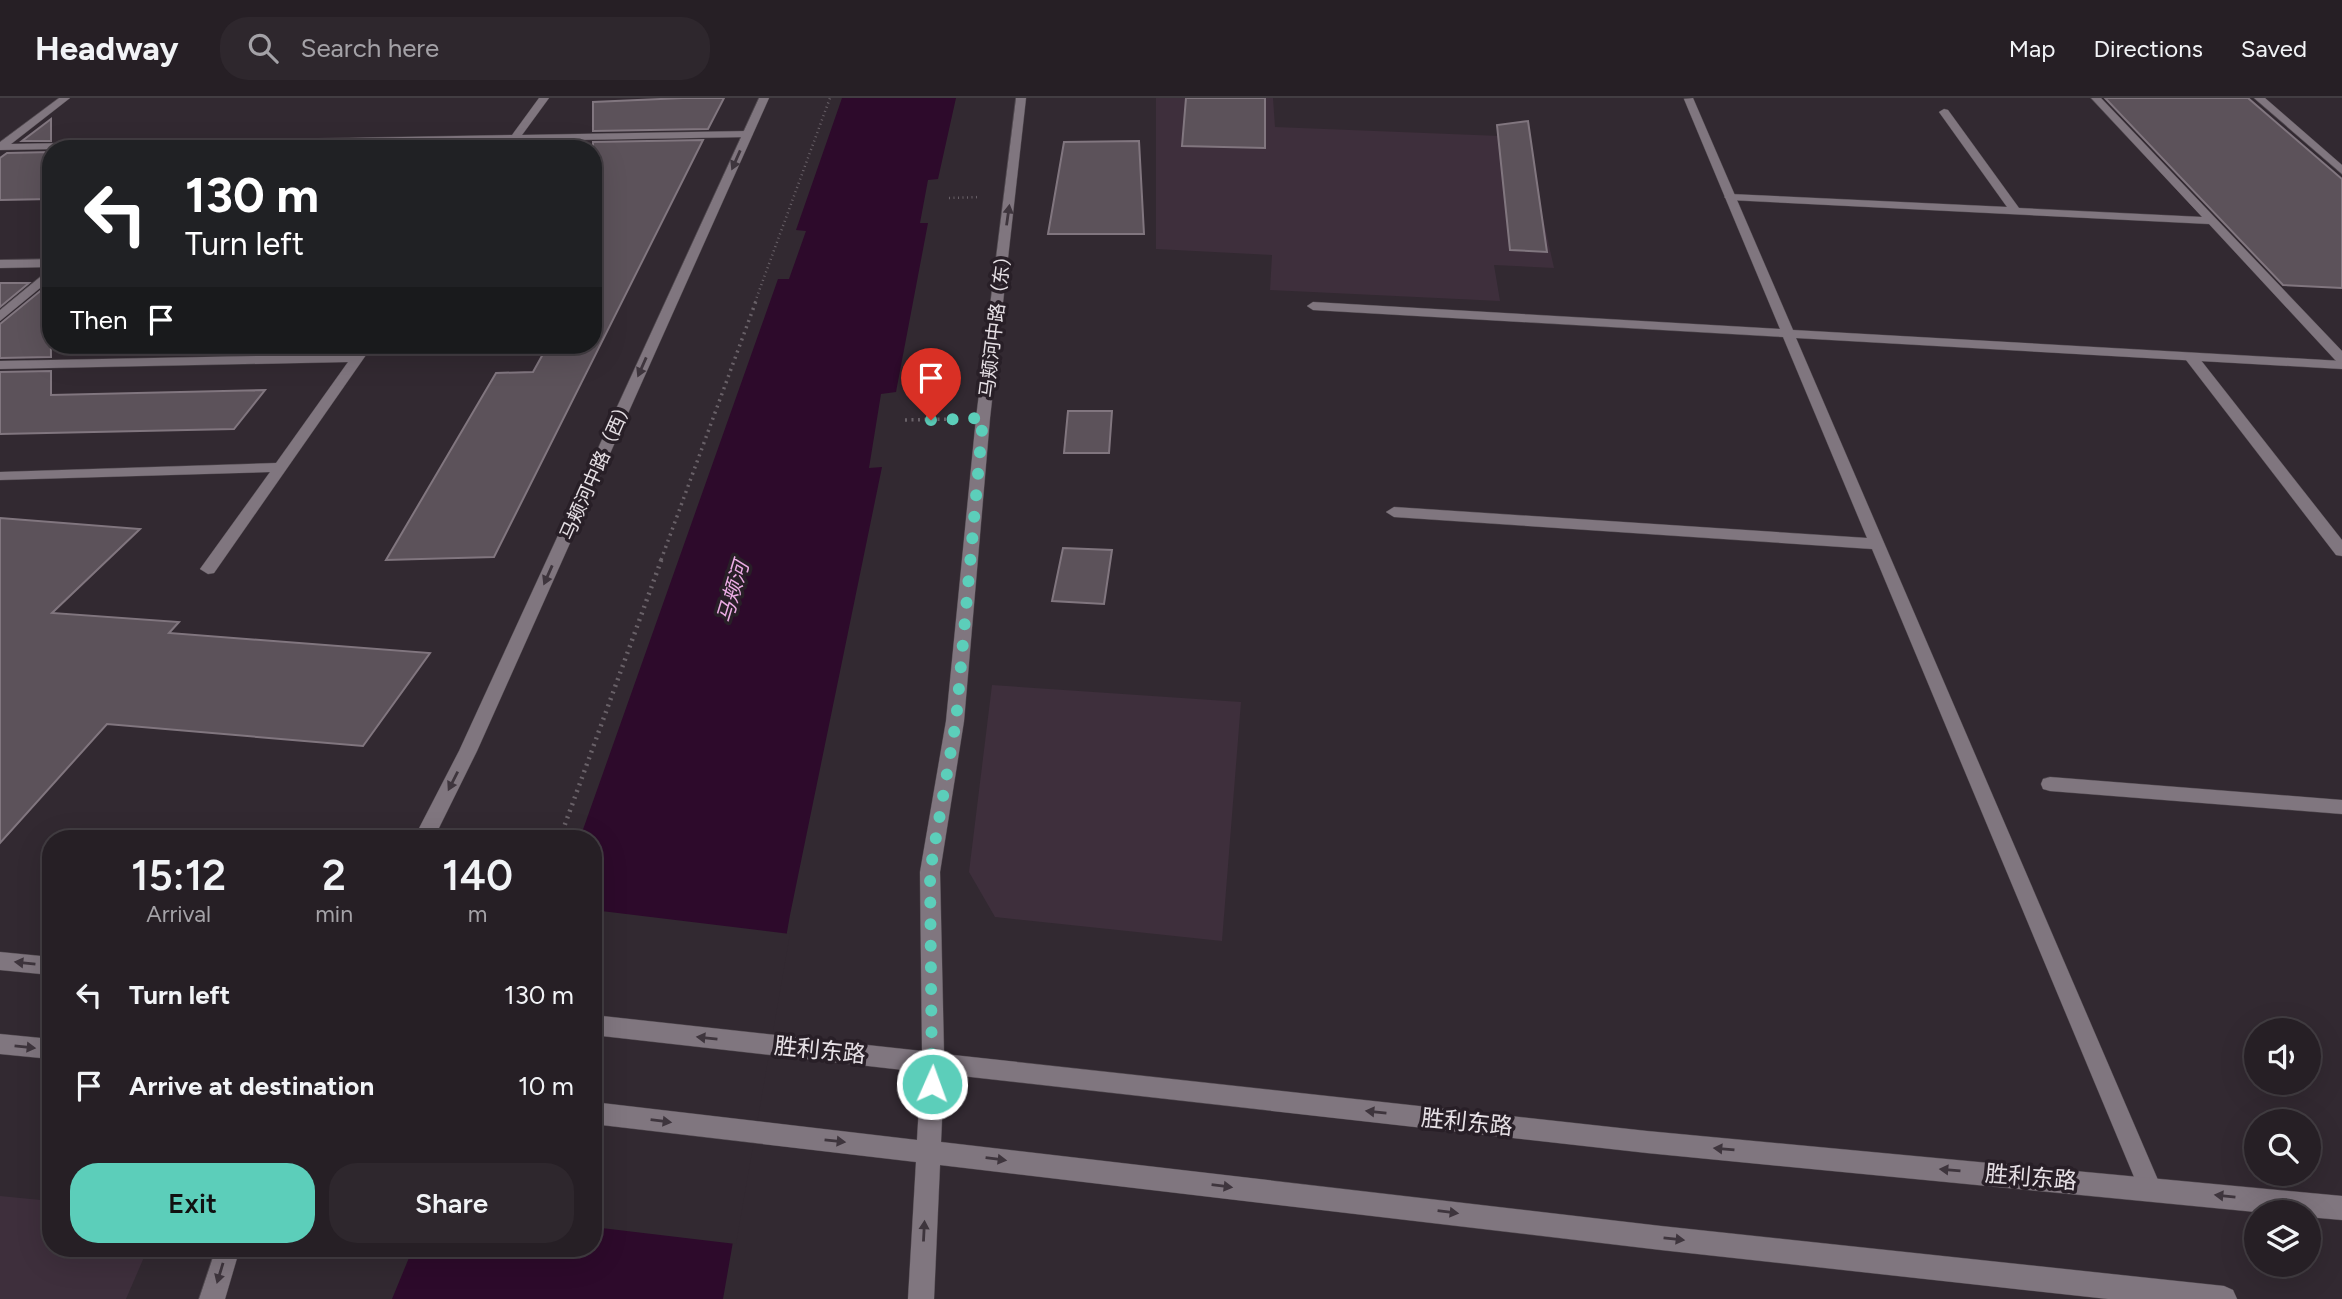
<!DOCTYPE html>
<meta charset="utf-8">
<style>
:root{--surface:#261f25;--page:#2e272d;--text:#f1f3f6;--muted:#a4a2a7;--line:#423d42;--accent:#5cceba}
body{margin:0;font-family:Figtree,"Noto Sans SC",sans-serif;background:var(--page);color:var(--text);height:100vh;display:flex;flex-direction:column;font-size:26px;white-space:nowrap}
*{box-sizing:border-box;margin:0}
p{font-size:23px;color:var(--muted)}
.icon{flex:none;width:38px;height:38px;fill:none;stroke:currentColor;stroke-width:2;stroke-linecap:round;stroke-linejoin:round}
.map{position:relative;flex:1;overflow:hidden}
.sheet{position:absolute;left:42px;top:732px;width:560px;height:427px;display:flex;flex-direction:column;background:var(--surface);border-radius:28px;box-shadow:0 7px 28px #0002,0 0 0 2px var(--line)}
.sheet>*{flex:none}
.banner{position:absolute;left:42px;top:42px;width:560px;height:214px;border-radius:28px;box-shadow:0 7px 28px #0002,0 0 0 2px var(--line);background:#202124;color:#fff;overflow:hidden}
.tools{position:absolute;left:2244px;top:920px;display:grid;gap:14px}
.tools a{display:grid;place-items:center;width:77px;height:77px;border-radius:50%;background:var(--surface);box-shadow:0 7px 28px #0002,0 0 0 2px var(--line);font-size:35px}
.pin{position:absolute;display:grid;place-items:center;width:60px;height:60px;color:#fff;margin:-72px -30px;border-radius:50% 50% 50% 0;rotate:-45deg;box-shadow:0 0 7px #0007}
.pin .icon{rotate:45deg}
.me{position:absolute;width:77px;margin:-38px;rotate:2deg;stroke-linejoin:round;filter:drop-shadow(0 0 5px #0008)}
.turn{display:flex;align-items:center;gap:24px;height:147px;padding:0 28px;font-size:32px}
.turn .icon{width:91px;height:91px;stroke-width:2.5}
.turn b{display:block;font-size:49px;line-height:60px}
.then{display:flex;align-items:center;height:66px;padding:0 28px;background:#0003;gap:14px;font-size:26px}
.eta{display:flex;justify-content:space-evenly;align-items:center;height:119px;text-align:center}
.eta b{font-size:42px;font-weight:600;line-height:49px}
.action{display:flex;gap:14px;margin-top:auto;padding:14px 28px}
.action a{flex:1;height:80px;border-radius:28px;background:var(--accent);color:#111;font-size:28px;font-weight:600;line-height:80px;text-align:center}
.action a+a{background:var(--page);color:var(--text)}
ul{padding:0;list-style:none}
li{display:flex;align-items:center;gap:21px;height:91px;padding:0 28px}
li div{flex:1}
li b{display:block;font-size:26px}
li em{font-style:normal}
header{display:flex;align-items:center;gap:42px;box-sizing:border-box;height:98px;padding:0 35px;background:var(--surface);border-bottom:2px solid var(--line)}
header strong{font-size:33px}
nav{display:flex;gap:38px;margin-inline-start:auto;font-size:24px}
.search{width:490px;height:63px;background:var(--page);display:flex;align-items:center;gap:18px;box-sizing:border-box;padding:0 24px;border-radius:28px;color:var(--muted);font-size:26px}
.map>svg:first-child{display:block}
.built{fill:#3e2f3c}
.water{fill:#2d0a2b}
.pier{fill:#322931}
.building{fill:#5c525a;stroke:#81767f;stroke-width:2}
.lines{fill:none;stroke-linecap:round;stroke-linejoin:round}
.lane-casing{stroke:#4f484e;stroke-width:1}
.street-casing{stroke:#4f484e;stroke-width:1}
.secondary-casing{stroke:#4f484e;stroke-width:1}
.path-far2{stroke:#696168;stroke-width:2.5;stroke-dasharray:1 3.5;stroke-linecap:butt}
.path-far1{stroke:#696168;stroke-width:3.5;stroke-dasharray:2 4.5;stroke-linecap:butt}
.path{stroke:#696168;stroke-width:4.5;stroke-dasharray:2 5;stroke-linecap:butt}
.lane{fill:#80767f;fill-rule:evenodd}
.street{fill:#80767f;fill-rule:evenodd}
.secondary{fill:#80767f;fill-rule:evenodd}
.oneway{fill:#3e353d}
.route{stroke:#5cceba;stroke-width:12;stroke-dasharray:0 21.6}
.labels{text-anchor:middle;stroke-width:7;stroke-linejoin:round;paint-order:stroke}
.street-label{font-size:19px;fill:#e6e0e5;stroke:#281f27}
.water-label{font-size:21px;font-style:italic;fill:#ebace4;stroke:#281f27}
.near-street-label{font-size:23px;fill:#e6e0e5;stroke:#281f27}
</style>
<header>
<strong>Headway</strong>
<div class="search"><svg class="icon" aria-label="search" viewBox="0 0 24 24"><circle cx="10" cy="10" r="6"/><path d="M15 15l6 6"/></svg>Search here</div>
<nav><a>Map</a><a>Directions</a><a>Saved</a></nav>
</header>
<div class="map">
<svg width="2342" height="1201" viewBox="0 0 2342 1201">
<rect width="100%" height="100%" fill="#322931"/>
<!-- built -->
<path class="built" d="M1156,0h117l2,29 250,10 29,131 -60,-3 6,36 -230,-11 2,-35 -116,-6z
M992,587l249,17 -19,239 -227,-24 -26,-45z
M0,1098l51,5v47h97l-22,51h-126z"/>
<!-- water -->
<path class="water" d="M842,0h114l-18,81 -10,1 -8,43h8l-32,169 -15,2 -12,74 13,-1 -92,448 -67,384h-331l21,-51h180v-410h-13l198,-559h11l17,-48 -10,-1z"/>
<!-- pier -->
<path class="pier" d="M593,812l197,24 -54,310 -143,-17z"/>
<!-- building -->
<path class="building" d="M683,0h41l-16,31 -115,2v-29z
M1186,0h79v50l-83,-2z
M2105,0h143l94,81v109l-59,-3z
M51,21v22h-29z
M1528,23l19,131 -37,-2 -13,-125z
M703,42l-209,417 -108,3 110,-187 37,-1 15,-27h45v-203z
M1139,43l5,93h-96l16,-92z
M51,54v47l-51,1v-42l7,-5z
M0,185h29l-29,24z
M50,185l1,74 -51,1v-34z
M51,273v24l214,-5 -31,39 -234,5v-62z
M1068,313h44l-3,42h-45z
M0,420l140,11 -88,84 127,9 -10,11 261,20 -67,93 -256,-22 -107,119z
M1063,450l49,2 -8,54 -52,-3z"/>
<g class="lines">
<!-- lane casing -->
<g class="lane-casing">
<path id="lane" d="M59,0h11l-59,46 501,-9 27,-37h10l-27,37 226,-4 5,3 -5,3 -230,4 -7,5 -4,-1v-4l-507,9v-8z
M1693,0l100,232 549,31v8l-546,-31 362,842 4,8 -4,8 -8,4 -8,-4 -270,-647 -478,-32 -8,-5 8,-5 473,31 -84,-201 -470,-27 -6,-4 6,-4 467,27 -96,-230z
M51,161v8l-51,1v-8z
M51,170v11l-51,42v-11z
M361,247h12l-159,228 -6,1 -8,-5 70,-97 -270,8v-8l276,-9 72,-101 -348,7v-8l354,-7z"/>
</g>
<!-- street casing -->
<g class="street-casing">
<path id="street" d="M2091,0h10l241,253v12l-5,-1 -128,-138 -479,-24 -6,-3 6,-3 277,13 -68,-95 5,-3 4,1 71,98 183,9z
M2254,0h11l77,67v9z
M2191,255l5,1 146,186v16l-6,-1 -150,-195 -2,-3z
M2050,679l292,23v14l-292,-23 -7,-2 -2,-5 2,-5z"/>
</g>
<!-- secondary casing -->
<g class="secondary-casing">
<path id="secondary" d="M759,0h10l-292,653 -43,87h-20l45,-87z
M1016,0h10l-36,320 -26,303 -24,151 4,182 703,77 695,65v24l-34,-3v-4h-42l-619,-60 -703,-79 -3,68 720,84 563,60 9,4 4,9h-129l-447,-49 -721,-85 -6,134h-26l8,-137 -323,-38v-22l324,38 4,-68 -328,-37v-20l329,36 -2,-179 26,-151 30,-303z
M0,854l51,5v18l-51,-5z
M0,936l51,5v20l-51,-5z
M216,1150h24l-15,51h-26z"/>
</g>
<!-- path-far2 -->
<path class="path-far2" d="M949,100l31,-1
M755,204l75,-204"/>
<!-- path-far1 -->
<path class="path-far1" d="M905,322l48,-1
M661,462l95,-259"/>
<!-- path -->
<path class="path" d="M560,740l102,-280"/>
<!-- lane -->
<use href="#lane" class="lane"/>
<!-- street -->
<use href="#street" class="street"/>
<!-- secondary -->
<use href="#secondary" class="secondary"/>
</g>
<!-- one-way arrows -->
<defs><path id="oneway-solid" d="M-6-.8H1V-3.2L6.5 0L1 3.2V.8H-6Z" transform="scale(1.75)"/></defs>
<g class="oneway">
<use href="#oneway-solid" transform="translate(736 62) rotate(114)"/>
<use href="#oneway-solid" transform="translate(1008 117) rotate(-82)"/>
<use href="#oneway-solid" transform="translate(642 269) rotate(114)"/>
<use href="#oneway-solid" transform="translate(548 477) rotate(114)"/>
<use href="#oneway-solid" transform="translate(453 683) rotate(117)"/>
<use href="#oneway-solid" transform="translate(25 865) rotate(-174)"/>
<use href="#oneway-solid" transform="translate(707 940) rotate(-174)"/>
<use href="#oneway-solid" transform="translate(25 949) rotate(6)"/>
<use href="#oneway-solid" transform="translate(1376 1014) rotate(-174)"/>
<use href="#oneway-solid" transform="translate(661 1023) rotate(7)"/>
<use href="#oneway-solid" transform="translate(835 1043) rotate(6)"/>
<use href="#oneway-solid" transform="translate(1724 1051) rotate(-175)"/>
<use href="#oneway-solid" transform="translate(996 1061) rotate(7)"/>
<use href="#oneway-solid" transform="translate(1950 1072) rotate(-175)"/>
<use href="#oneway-solid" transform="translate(1222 1088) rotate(7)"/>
<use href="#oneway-solid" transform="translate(2225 1098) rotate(-174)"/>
<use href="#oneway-solid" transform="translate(1448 1114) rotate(7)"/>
<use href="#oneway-solid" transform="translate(924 1133) rotate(-87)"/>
<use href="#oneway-solid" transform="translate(1674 1141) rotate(6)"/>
<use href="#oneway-solid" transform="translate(220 1175) rotate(107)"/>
</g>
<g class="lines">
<!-- route -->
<path class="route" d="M931,322l52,-2 -27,303 -26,151 2,212"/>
</g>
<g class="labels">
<!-- street labels -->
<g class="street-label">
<text transform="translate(995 224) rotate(-83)" y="7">马颊河中路（东）</text>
<text transform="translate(596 371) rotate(-66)" y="7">马颊河中路（西）</text>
</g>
<!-- water labels -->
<g class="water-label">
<text transform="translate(733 494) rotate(-73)" y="7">马颊河</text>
</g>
<!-- near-street labels -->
<g class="near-street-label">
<text transform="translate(820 952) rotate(6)" y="8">胜利东路</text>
<text transform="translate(1467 1024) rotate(6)" y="8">胜利东路</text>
<text transform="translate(2031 1079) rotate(5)" y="8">胜利东路</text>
</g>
</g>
</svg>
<div class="tools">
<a><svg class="icon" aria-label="sound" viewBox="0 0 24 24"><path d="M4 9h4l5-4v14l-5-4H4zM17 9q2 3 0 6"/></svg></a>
<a><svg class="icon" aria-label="search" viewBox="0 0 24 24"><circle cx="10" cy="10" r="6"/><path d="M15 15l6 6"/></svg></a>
<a><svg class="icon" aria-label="layers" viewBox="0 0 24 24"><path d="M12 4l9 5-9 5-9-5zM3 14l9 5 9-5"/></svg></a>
</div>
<div class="pin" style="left:931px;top:322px;background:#d93025"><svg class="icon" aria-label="arrive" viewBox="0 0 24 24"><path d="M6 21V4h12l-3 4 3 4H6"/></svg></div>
<svg class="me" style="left:932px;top:986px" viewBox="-20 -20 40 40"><circle r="17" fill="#5cceba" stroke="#fff" stroke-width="3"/><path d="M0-11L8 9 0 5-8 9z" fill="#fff"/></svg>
<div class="banner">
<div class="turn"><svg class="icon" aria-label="left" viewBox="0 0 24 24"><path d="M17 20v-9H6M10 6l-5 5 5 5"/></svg><div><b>130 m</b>Turn left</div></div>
<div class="then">Then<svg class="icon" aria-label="arrive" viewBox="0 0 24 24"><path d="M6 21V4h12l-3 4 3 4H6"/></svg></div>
</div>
<section class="sheet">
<div class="eta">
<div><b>15:12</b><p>Arrival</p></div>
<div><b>2</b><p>min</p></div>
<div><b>140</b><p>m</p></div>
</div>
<ul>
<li><svg class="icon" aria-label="left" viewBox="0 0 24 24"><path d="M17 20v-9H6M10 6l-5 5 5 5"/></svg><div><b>Turn left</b></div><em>130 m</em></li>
<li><svg class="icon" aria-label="arrive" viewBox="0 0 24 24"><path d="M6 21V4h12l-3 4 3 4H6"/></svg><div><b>Arrive at destination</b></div><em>10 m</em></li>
</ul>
<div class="action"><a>Exit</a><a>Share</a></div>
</section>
</div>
